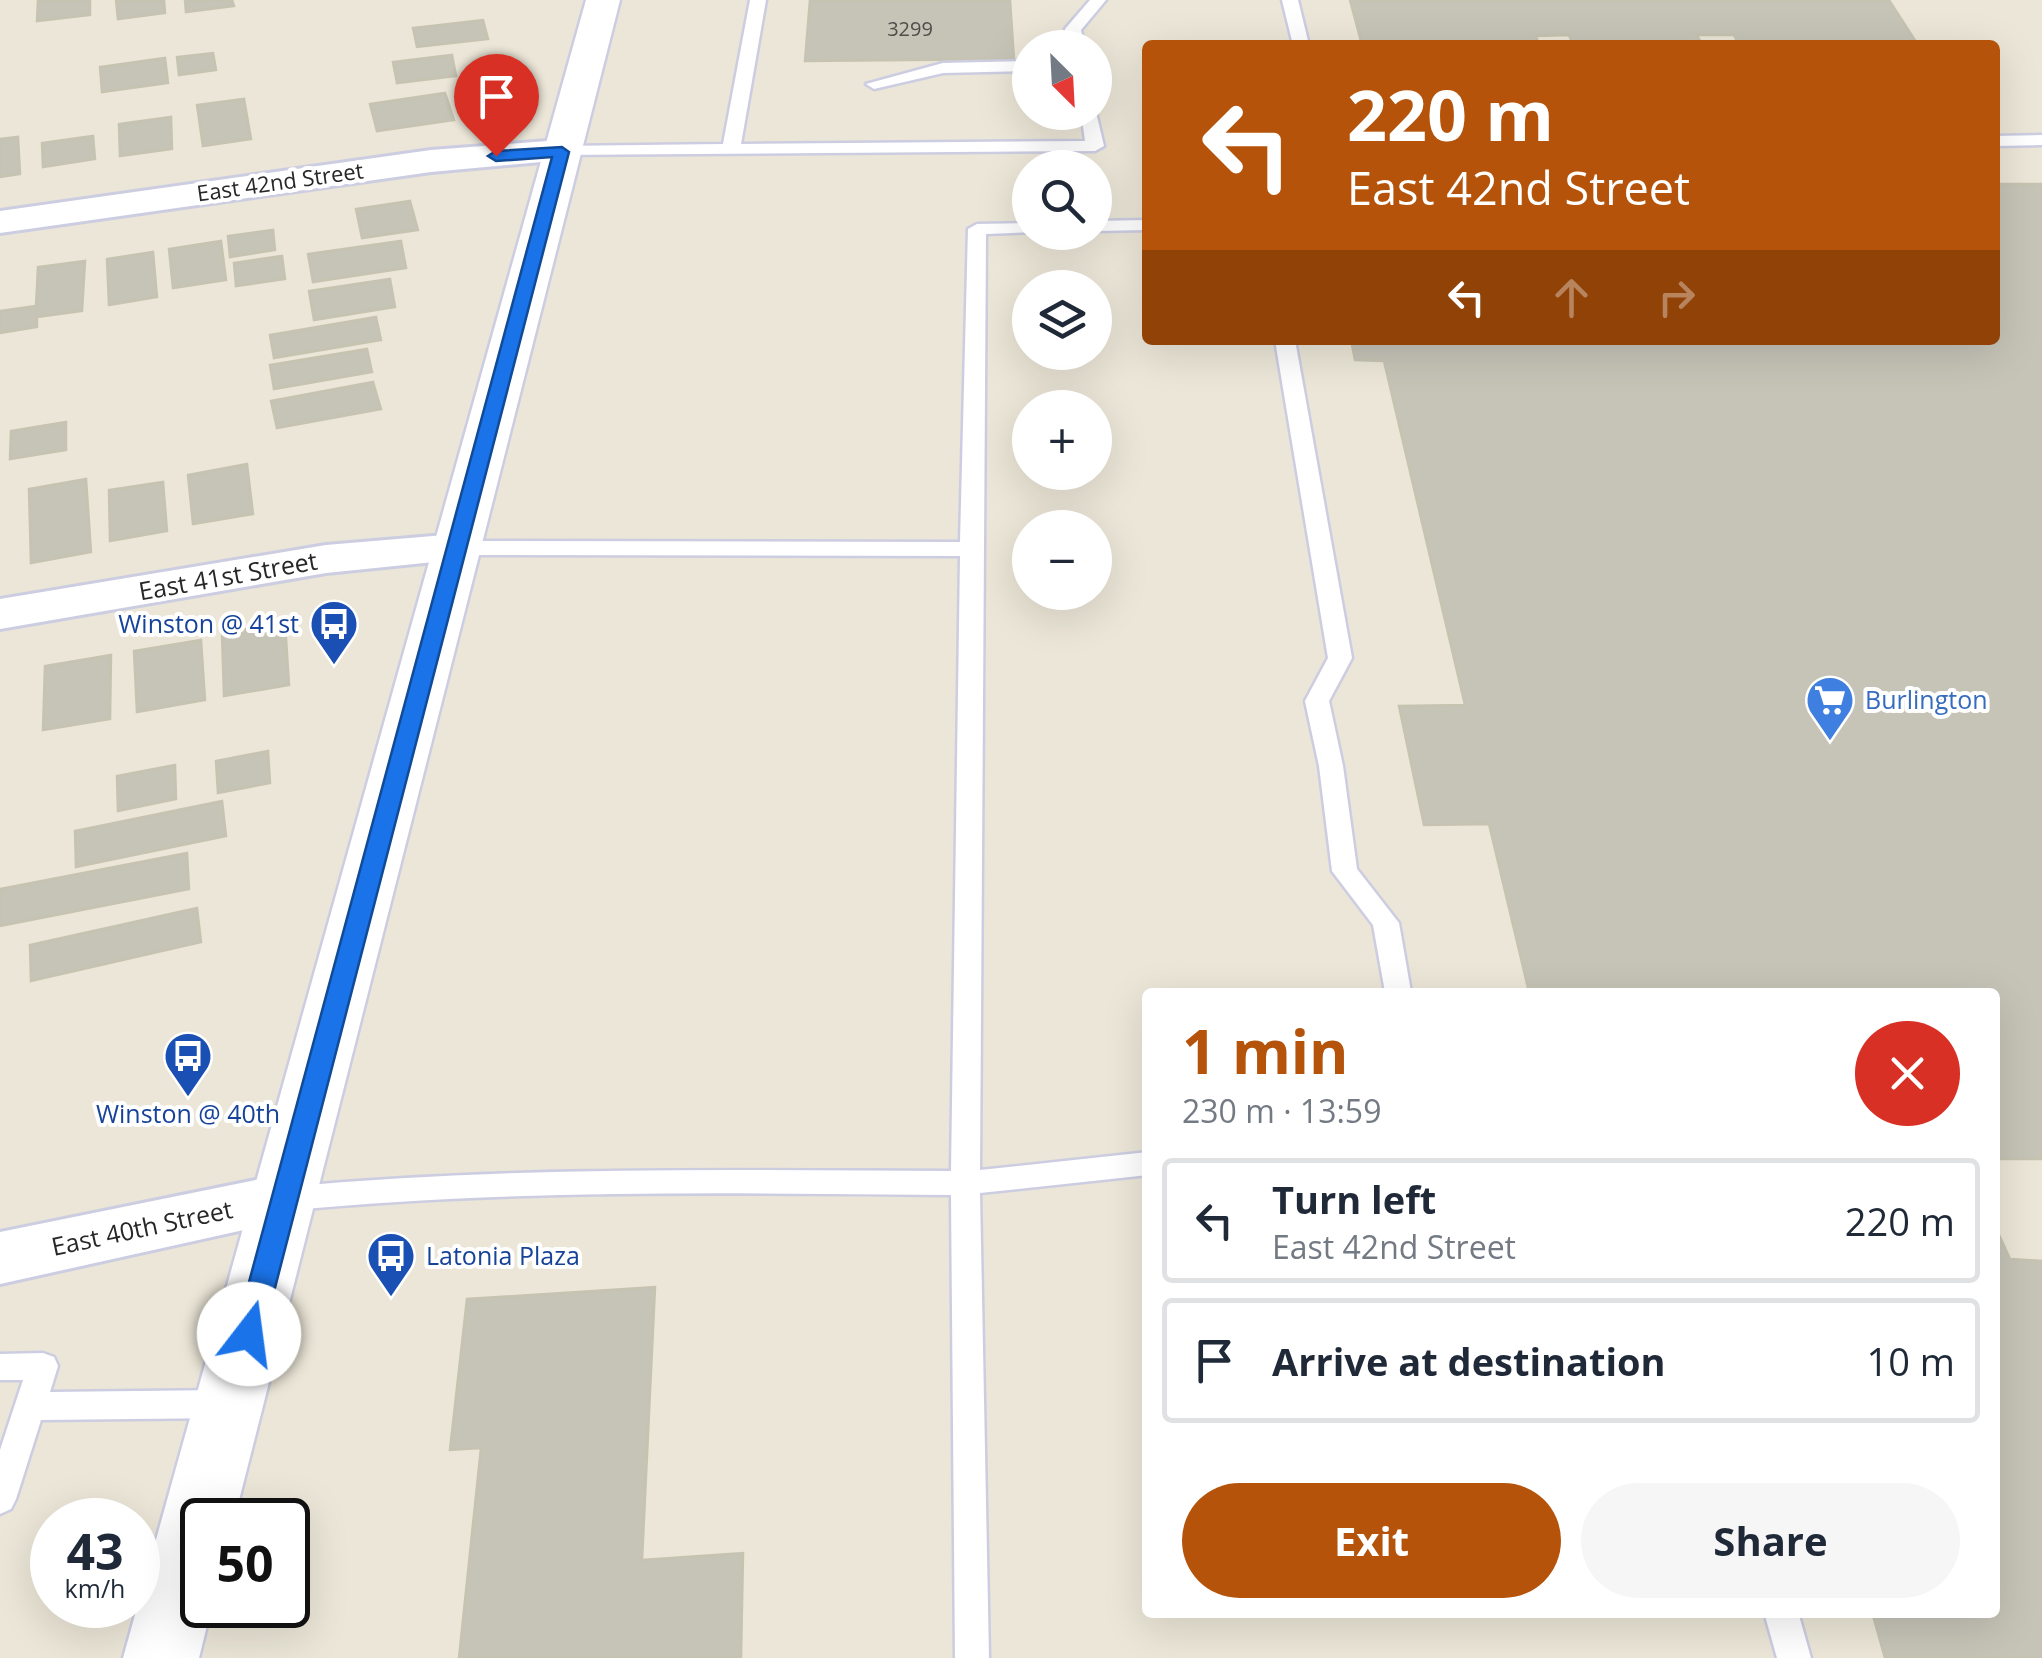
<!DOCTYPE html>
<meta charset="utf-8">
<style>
:root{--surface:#fff;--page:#f6f6f7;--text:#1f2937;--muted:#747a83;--line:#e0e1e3;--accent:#b45309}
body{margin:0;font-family:"Open Sans",sans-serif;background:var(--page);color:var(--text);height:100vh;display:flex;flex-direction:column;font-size:38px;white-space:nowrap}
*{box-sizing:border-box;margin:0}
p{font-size:32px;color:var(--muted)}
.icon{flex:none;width:55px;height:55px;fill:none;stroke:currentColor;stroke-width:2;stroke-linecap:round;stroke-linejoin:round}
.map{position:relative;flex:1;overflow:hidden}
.panel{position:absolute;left:1142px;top:988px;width:858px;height:630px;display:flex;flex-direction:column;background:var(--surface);border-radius:10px;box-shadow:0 10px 40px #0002}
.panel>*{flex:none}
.guide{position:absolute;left:1142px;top:40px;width:858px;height:305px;border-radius:10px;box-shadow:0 10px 40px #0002;background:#b45309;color:#fff;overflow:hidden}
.needle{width:65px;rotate:156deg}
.buttons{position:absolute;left:1012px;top:30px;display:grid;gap:20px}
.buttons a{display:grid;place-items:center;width:100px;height:100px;border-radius:50%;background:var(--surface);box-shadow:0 10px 40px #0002;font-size:50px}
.speed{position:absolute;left:30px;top:1498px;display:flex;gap:20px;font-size:50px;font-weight:700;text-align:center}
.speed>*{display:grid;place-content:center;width:130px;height:130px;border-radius:50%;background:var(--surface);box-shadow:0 10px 40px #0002;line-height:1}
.speed small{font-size:25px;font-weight:400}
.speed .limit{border:5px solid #111;border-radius:15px;background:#fff;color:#111}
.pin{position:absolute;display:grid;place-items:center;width:85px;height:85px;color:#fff;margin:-102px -42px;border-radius:50% 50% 50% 0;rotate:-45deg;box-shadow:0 0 10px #0007}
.pin .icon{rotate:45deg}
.me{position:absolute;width:110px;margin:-55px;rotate:15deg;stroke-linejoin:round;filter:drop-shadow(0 0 8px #0008)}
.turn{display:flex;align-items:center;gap:35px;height:210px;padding:0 40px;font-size:45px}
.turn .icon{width:130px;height:130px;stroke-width:2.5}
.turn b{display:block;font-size:70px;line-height:85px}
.lanes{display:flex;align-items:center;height:95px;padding:0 40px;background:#0003;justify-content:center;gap:50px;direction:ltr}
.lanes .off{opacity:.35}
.round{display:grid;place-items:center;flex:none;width:105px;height:105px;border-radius:52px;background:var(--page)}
.headline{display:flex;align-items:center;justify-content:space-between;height:170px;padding:0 40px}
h1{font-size:60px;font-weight:700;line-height:75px;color:var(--accent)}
.action{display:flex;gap:20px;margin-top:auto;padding:20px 40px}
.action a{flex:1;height:115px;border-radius:60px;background:var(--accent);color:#fff;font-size:40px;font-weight:700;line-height:115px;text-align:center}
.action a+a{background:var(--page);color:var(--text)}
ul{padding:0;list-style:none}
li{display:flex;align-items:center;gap:30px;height:125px;margin:0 20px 15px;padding:0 20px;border:5px solid var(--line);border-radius:10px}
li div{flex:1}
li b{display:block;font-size:38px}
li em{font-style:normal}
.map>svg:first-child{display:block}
.building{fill:#c6c3b7;stroke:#c6c3b1;stroke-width:2.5}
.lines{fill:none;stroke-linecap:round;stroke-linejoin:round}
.lane-casing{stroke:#cdcde2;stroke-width:5}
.street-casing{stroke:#cdcde2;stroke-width:6}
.secondary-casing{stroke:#cdcde2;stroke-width:5}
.lane{fill:#fff;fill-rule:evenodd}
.street{fill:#fff;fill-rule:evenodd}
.secondary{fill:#fff;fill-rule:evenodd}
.route{fill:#1a73e8;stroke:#114b97;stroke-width:2.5}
.labels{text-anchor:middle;stroke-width:8;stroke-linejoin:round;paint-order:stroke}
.number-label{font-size:20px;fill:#4f4e4b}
.far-street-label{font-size:22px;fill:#272727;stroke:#fff}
.street-label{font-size:25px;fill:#272727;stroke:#fff}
.transit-label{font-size:25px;fill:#164399;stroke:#fff;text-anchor:end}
.shop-label{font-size:25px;fill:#366cbe;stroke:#fff;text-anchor:start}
</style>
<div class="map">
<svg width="2042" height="1658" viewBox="0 0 2042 1658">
<rect width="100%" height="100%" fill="#ebe6d7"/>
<!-- building -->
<path class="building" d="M38,0h52v15l-53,6z
M116,0h48l1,13 -47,6z
M185,0h47l2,6 -48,6z
M810,0h200l4,59 -209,2z
M1350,0h539l29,45h-179l-5,-10h-37l5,10h-129l-4,-10 -33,1 3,9h-177z
M483,20l5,19 -71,8 -4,-19z
M213,53l3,17 -37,5 -2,-18z
M452,55l4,21 -59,7 -4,-21z
M165,58l3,25 -66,9 -2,-25z
M445,93l9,27 -77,11 -7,-27z
M244,99l7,40 -48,7 -6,-41z
M171,117l1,32 -52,7 -1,-32z
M93,136l2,23 -52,8 -1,-24z
M18,137l2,37 -20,3v-38z
M1995,184h47v975h-47v-167h-466l-40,-168 -65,1 -25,-119 66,-1 -81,-344 -29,-1 -4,-20h644z
M410,201l8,29 -56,8 -6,-29z
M273,230l2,20 -45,7 -2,-21z
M221,241l5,39 -53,8 -4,-39z
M401,241l5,27 -93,14 -5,-28z
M153,252l4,45 -48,8 -2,-46z
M282,256l3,23 -49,7 -2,-23z
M85,261l-3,50 -45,6v10l-37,6v-22l36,-5 2,-39z
M390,279l5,28 -81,13 -5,-29z
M376,317l5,23 -107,18 -4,-23z
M367,349l5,23 -98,17 -4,-24z
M373,382l8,27 -104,19 -6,-27z
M66,422v28l-56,9 1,-28z
M247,464l6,50 -60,10 -5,-49z
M86,479l5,73 -60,11 -2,-74z
M163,482l4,49 -57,10 -1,-51z
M285,623l4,62 -65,11 -2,-63z
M201,640l4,60 -68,12 -3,-61z
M111,655l-1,64 -67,11 2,-64z
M268,751l2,32 -52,10 -2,-32z
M175,765l1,34 -58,12 -1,-35z
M222,801l4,35 -150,31 -1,-36z
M187,853l2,36 -189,37v-37z
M197,908l4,34 -170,39 -1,-36z
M1995,1226l15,33 32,2v397h-157l-13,-46h123z
M655,1287l-13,273 101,-7 -2,105h-282l22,-210 -31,2 17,-151z"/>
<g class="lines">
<!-- lane casing -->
<g class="lane-casing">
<path id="lane" d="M750,0h16l-25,144 344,-3 -4,-29h14v-4l9,38 -9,5 -540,4v-8l6,-1 162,-2z
M1090,0h16l-25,30 4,18h-16l-4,-19z
M1282,0h16l11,45h-16z
M1030,61v10l-87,2 -69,16 -8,-5 77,-21z
M2042,135v10l-47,1v-10z
M1148,220v10l-53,1v-10z
M1030,223v9h4l-48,2 -6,936 168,-18v23l-168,18 9,465h-34l-4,-463c-223,-2 -444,-6 -666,16l-10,-4 -5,-8 5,-8 10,-4c222,-21 443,-17 666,-16l9,-615 -503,-1 -11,-7 11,-7 503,1 8,-313 9,-5z
M1275,340h20l57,318 -23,43 14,65 14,103 42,54 12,69h-26l-12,-67 -41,-54 -13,-105 -14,-65 23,-43z
M43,1353l11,4 4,9 -8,26 175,-2 11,4 5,10 -5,10 -11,4 -184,2 -25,79 -5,10 -11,5v-64l23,-70h-23v-26z
M1764,1612h34l13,46h-34z"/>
</g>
<!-- street casing -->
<g class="street-casing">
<path id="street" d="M561,140l13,3 5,8 -5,8 -143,13 -431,61v-22l431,-61z
M457,534l16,4 7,10 -7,10 -147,15 -326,56v-30l326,-54z
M285,1174l22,8 9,17 -9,17 -307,68v-52z"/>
</g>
<!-- secondary casing -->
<g class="secondary-casing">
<path id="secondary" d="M586,0h34l-386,1520h-32v85h10l-13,53h-76z"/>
</g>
<!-- lane -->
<use href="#lane" class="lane"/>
<!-- street -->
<use href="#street" class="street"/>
<!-- secondary -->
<use href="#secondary" class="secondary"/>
</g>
<!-- route -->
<path class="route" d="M562,147l7,5 -306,1182 -4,8 -10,4 -10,-4 -4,-8 317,-1177 -56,4 -8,-5 8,-5z"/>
<!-- icons -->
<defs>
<g id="bus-pin" transform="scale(2.5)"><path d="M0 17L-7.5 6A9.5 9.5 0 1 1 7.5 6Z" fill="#1a4fb4" stroke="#fff"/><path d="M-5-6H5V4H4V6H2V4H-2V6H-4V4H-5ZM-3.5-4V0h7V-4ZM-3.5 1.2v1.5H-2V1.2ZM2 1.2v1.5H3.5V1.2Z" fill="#fff"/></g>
<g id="supermarket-pin" transform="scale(2.5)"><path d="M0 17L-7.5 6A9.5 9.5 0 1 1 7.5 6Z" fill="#3f7fe0" stroke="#fff"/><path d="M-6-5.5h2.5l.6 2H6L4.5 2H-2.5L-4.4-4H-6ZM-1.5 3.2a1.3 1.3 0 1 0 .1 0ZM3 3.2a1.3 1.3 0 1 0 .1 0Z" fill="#fff"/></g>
</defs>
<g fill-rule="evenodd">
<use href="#bus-pin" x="334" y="624"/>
<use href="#supermarket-pin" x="1830" y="700"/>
<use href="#bus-pin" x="188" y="1056"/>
<use href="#bus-pin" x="391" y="1256"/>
</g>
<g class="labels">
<!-- number labels -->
<g class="number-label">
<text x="910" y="36">3299</text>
</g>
<!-- far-street labels -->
<g class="far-street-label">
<text transform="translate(280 182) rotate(-8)" y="8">East 42nd Street</text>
</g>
<!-- street labels -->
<g class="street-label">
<text transform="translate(228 576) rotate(-10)" y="9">East 41st Street</text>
<text transform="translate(142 1228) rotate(-12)" y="9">East 40th Street</text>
</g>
<!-- transit labels -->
<g class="transit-label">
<text x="299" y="633">Winston @ 41st</text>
<text x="188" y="1123" text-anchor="middle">Winston @ 40th</text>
<text x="426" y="1265" text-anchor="start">Latonia Plaza</text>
</g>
<!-- shop labels -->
<g class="shop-label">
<text x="1865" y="709">Burlington</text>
</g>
</g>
</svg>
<div class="buttons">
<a><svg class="needle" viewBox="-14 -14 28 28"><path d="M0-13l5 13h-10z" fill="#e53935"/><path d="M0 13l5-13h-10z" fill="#747a83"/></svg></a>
<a><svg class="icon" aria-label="search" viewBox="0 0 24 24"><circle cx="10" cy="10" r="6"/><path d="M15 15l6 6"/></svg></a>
<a><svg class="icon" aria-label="layers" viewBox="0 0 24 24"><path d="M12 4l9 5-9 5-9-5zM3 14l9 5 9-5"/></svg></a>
<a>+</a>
<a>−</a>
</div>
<div class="speed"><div>43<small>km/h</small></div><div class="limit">50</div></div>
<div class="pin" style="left:496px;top:156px;background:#d93025"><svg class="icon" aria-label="arrive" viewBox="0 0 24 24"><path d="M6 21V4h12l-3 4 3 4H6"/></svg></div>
<svg class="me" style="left:249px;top:1334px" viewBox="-20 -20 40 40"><circle r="19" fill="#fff"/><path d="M0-13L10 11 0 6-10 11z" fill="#1a73e8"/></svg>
<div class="guide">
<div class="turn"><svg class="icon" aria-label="left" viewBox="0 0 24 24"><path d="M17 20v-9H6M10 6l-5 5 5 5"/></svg><div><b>220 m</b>East 42nd Street</div></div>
<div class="lanes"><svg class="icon" aria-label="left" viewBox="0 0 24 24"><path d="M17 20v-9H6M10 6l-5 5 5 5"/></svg><svg class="icon off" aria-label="ahead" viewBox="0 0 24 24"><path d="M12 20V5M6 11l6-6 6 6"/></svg><svg class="icon off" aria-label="right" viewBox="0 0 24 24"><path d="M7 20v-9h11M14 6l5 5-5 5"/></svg></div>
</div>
<section class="panel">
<div class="headline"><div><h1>1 min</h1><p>230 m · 13:59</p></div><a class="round" style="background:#d93025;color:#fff"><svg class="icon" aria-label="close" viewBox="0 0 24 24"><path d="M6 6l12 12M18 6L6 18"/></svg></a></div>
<ul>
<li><svg class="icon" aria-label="left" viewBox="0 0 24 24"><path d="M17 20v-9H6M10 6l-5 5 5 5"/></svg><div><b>Turn left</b><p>East 42nd Street</p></div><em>220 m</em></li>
<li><svg class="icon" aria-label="arrive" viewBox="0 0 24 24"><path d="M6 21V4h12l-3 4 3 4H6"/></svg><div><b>Arrive at destination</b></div><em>10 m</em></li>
</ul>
<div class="action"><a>Exit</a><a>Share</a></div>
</section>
</div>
